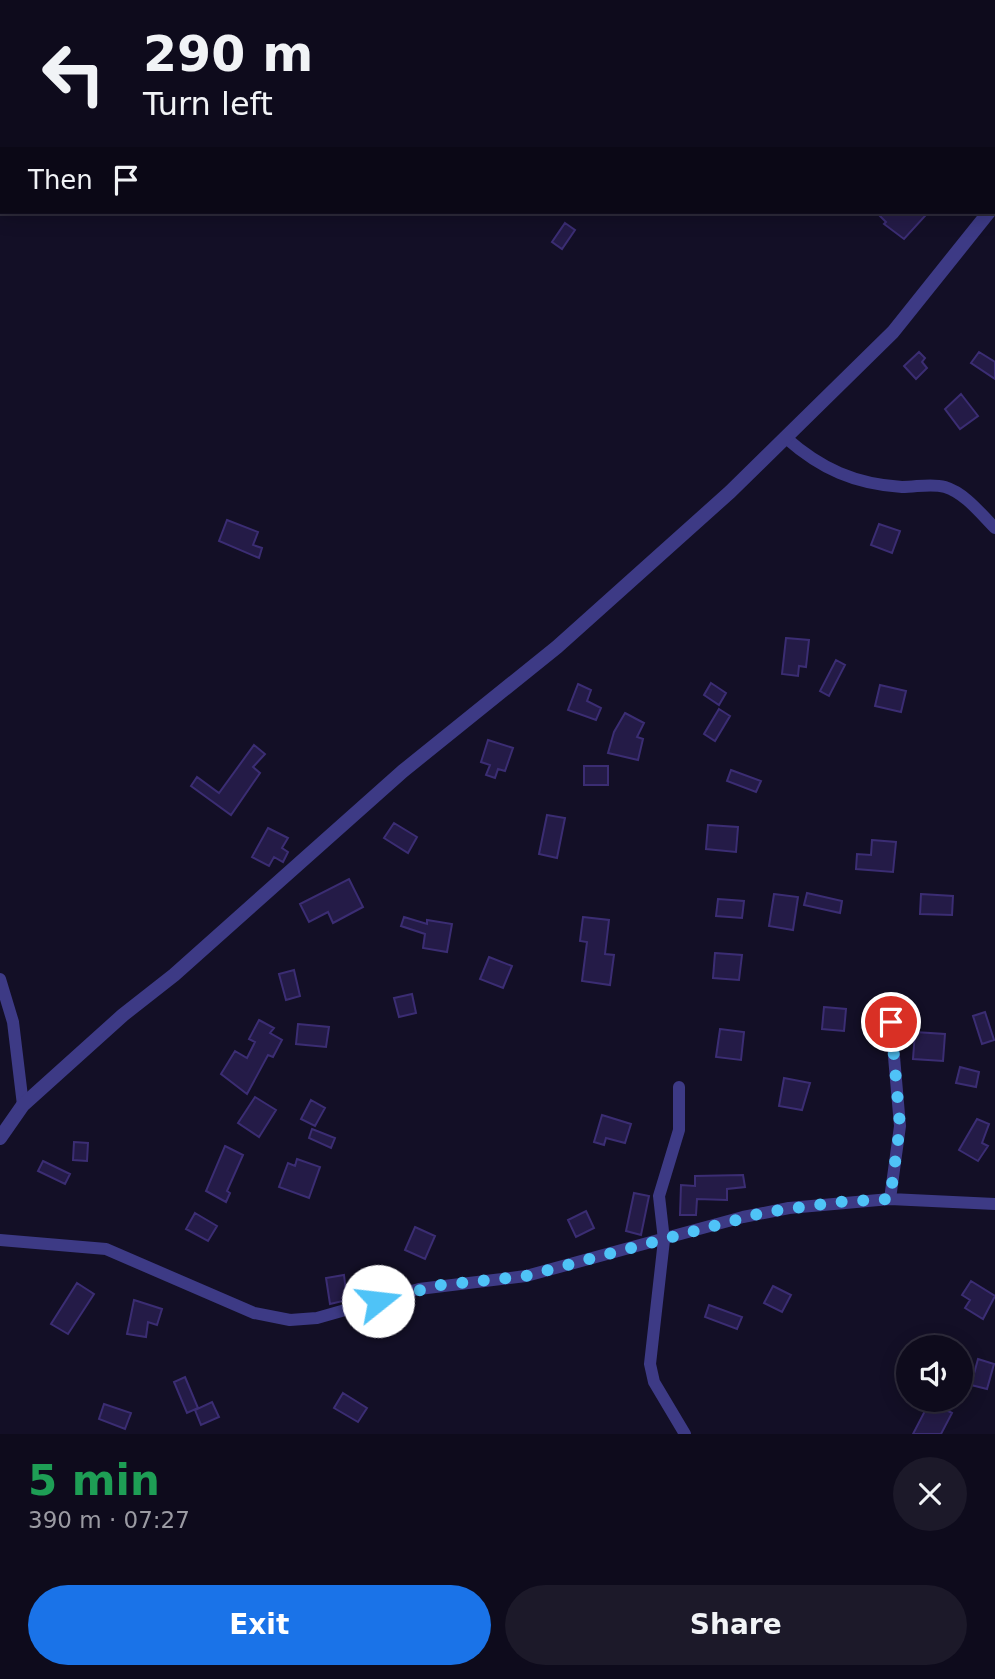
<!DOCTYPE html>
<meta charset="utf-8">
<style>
:root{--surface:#0e0b1c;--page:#1c1929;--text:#f1f3f6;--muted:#9b9ba3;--line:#2e2b3b;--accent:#1a73e8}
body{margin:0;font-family:"DejaVu Sans",sans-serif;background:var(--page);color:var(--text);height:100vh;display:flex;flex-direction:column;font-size:26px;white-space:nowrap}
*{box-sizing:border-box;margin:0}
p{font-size:23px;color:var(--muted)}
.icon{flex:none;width:38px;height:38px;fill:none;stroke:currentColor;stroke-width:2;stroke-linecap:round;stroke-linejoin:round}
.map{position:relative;height:1434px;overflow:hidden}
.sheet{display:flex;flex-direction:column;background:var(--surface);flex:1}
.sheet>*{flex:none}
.guide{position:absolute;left:0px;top:0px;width:996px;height:214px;box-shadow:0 4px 18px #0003,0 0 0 2px var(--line);background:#0e0b1c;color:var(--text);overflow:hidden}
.buttons{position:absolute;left:896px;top:1335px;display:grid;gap:14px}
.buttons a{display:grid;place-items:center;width:77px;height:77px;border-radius:50%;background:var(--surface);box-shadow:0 4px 18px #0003,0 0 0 2px var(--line);font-size:35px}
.pin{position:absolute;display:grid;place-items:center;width:60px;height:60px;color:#fff;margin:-30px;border:4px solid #fff;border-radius:50%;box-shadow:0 2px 7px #0007}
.me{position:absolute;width:77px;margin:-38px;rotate:74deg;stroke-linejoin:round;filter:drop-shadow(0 0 5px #0008)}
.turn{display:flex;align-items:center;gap:24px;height:147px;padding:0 28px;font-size:32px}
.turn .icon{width:91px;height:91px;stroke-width:2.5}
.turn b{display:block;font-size:49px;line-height:60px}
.then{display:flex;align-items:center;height:66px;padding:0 28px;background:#0003;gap:14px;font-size:26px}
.round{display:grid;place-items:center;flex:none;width:74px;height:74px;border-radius:37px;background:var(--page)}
.overview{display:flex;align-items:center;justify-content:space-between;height:119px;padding:0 28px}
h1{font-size:42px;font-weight:600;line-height:52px;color:#1e9e55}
.primary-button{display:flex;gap:14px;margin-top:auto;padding:14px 28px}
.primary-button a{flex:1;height:80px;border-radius:42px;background:var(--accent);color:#fff;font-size:28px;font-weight:600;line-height:80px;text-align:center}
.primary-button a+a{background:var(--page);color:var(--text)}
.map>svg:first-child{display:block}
.building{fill:#241b47;stroke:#3b2d73;stroke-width:2}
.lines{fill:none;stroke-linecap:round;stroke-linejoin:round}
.minor{stroke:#3d3a85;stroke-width:12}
.tertiary{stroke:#3d3a85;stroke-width:14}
.route{stroke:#4fc3f7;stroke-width:12;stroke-dasharray:0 21.6}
</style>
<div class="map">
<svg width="995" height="1434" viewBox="0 0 995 1434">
<rect width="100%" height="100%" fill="#130f26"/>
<!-- building -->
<path class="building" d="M876,212h43l6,4 -21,23 -20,-15 2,-2z
M565,223l10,7 -13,19 -10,-7z
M919,352l6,6 -3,4 5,6 -11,11 -12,-13z
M979,352l16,10v17l-24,-16z
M961,394l17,22 -18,13 -15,-20z
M227,520l31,12 -5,13 9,3 -3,10 -40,-17z
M879,524l21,7 -8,22 -21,-8z
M786,638l23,2 -3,27 -7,-1 -1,10 -16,-2z
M836,660l9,5 -16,31 -9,-5z
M711,683l15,10 -7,12 -15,-10z
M578,684l13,6 -4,11 14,7 -5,12 -28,-10z
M880,685l26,6 -5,21 -26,-6z
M719,709l11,7 -15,25 -11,-7z
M625,713l19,10 -7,14 6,2 -5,21 -30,-7 6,-21z
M488,740l25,8 -8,23 -7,-2 -3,9 -9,-3 4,-10 -9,-3z
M254,745l11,9 -12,13 7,6 -29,42 -40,-29 6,-9 22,16z
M584,766h24v19h-24z
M731,770l30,11 -5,11 -29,-11z
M547,815l18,3 -8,40 -18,-4z
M394,823l23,14 -9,16 -24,-15z
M708,825l30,2 -2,25 -30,-3z
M268,828l20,10 -6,10 6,4 -5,10 -9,-5 -5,9 -17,-9z
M872,840l24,2 -3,30 -37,-3 1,-15 14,1z
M349,879l14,28 -30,16 -5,-11 -19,10 -9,-18z
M807,893l35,8 -2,12 -36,-8z
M774,894l24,3 -5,33 -24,-4z
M921,894l32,2 -1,19 -32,-1z
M718,899l26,2 -2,17 -26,-2z
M404,917l23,7v-4l25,4 -5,28 -24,-4 2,-14 -24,-8z
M583,917l26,3 -4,34 9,1 -4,30 -28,-4 5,-39 -7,-1z
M715,953l27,2 -3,25 -26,-2z
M489,957l23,9 -9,22 -23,-9z
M294,970l6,26 -14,4 -7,-26z
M412,994l4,19 -17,4 -5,-19z
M824,1007l22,2 -2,22 -22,-2z
M985,1012l9,28 -12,4 -9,-28z
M259,1020l15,8 -4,5 12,7 -9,17 -5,-2 -21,39 -26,-20 14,-23 12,7 8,-16 -6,-3z
M298,1024l31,3 -3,20 -30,-3z
M720,1029l24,3 -3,28 -25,-3z
M915,1032l30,2 -2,27 -30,-2z
M960,1067l19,5 -3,15 -20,-4z
M784,1078l26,5 -8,27 -23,-4z
M255,1097l21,13 -17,27 -21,-14z
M311,1100l14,8 -10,18 -14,-7z
M602,1115l29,9 -6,19 -19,-5 -2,7 -10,-3z
M977,1119l12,5 -7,19 6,3 -10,15 -19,-11z
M312,1129l23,9 -4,10 -22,-10z
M74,1142l14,1 -1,18 -14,-1z
M225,1146l18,9 -16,36 3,2 -4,9 -20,-11z
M297,1159l23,8 -11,31 -30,-11 9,-24 7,3z
M43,1161l27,13 -5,10 -27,-13z
M743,1175l2,12 -18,2v11l-30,-1 -1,16h-16l1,-30 14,1v-10z
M634,1193l15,3 -8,39 -15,-4z
M586,1211l8,17 -18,9 -8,-17z
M195,1213l22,13 -9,15 -22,-12z
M415,1227l20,9 -10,23 -20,-9z
M344,1275l3,25 -17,4 -4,-26z
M971,1281l24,15 -12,23 -18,-11 5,-8 -8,-5z
M77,1283l17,11 -26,40 -17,-10z
M773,1286l18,9 -9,17 -18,-9z
M134,1300l28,9 -5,16 -9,-3 -2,15 -19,-3z
M709,1305l33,12 -5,12 -32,-12z
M978,1359l16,5 -7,25 -16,-4z
M185,1377l13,31 -11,5 -13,-31z
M343,1393l24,15 -9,14 -24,-14z
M930,1401l22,12 -11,21h-28z
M212,1402l7,15 -18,8 -6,-15z
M104,1404l27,9 -6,16 -26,-10z"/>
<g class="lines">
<!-- minor -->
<path class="minor" d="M695,2l2,-2
M786,438c35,31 69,46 116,49 15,0 29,-4 43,0 20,6 36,27 50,41
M0,979l13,43 10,83
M679,1087v43l-20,66 5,44 -14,124 4,18 31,52
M890,1199l10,-73 -9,-104
M0,1240l106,9 148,64 36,7 27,-2 102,-29 107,-13 217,-59 46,-9 101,-9 105,5"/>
<!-- tertiary -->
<path class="tertiary" d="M0,1138l23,-33 100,-90 51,-40 229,-204 154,-124 173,-155 163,-160 96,-120"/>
</g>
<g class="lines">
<!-- route -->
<path class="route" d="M378,1301l63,-16 85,-9 240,-64 73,-10 51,-3 10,-73 -9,-104"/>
</g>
</svg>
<div class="buttons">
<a><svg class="icon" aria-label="sound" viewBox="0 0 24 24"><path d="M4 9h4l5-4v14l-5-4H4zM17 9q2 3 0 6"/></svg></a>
</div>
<div class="pin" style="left:891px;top:1022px;background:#d93025"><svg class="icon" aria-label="arrive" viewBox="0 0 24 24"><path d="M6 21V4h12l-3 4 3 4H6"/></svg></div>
<svg class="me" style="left:378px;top:1301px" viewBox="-20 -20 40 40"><circle r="19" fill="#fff"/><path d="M0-13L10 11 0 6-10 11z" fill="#4fc3f7"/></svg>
<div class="guide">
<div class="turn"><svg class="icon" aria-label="left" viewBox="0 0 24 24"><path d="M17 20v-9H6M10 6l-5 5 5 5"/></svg><div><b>290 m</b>Turn left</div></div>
<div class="then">Then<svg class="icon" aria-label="arrive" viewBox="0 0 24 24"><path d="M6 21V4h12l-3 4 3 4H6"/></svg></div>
</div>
</div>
<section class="sheet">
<div class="overview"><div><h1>5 min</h1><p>390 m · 07:27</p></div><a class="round"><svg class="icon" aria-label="close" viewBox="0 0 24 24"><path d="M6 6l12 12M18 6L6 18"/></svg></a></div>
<div class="primary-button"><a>Exit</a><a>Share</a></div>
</section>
